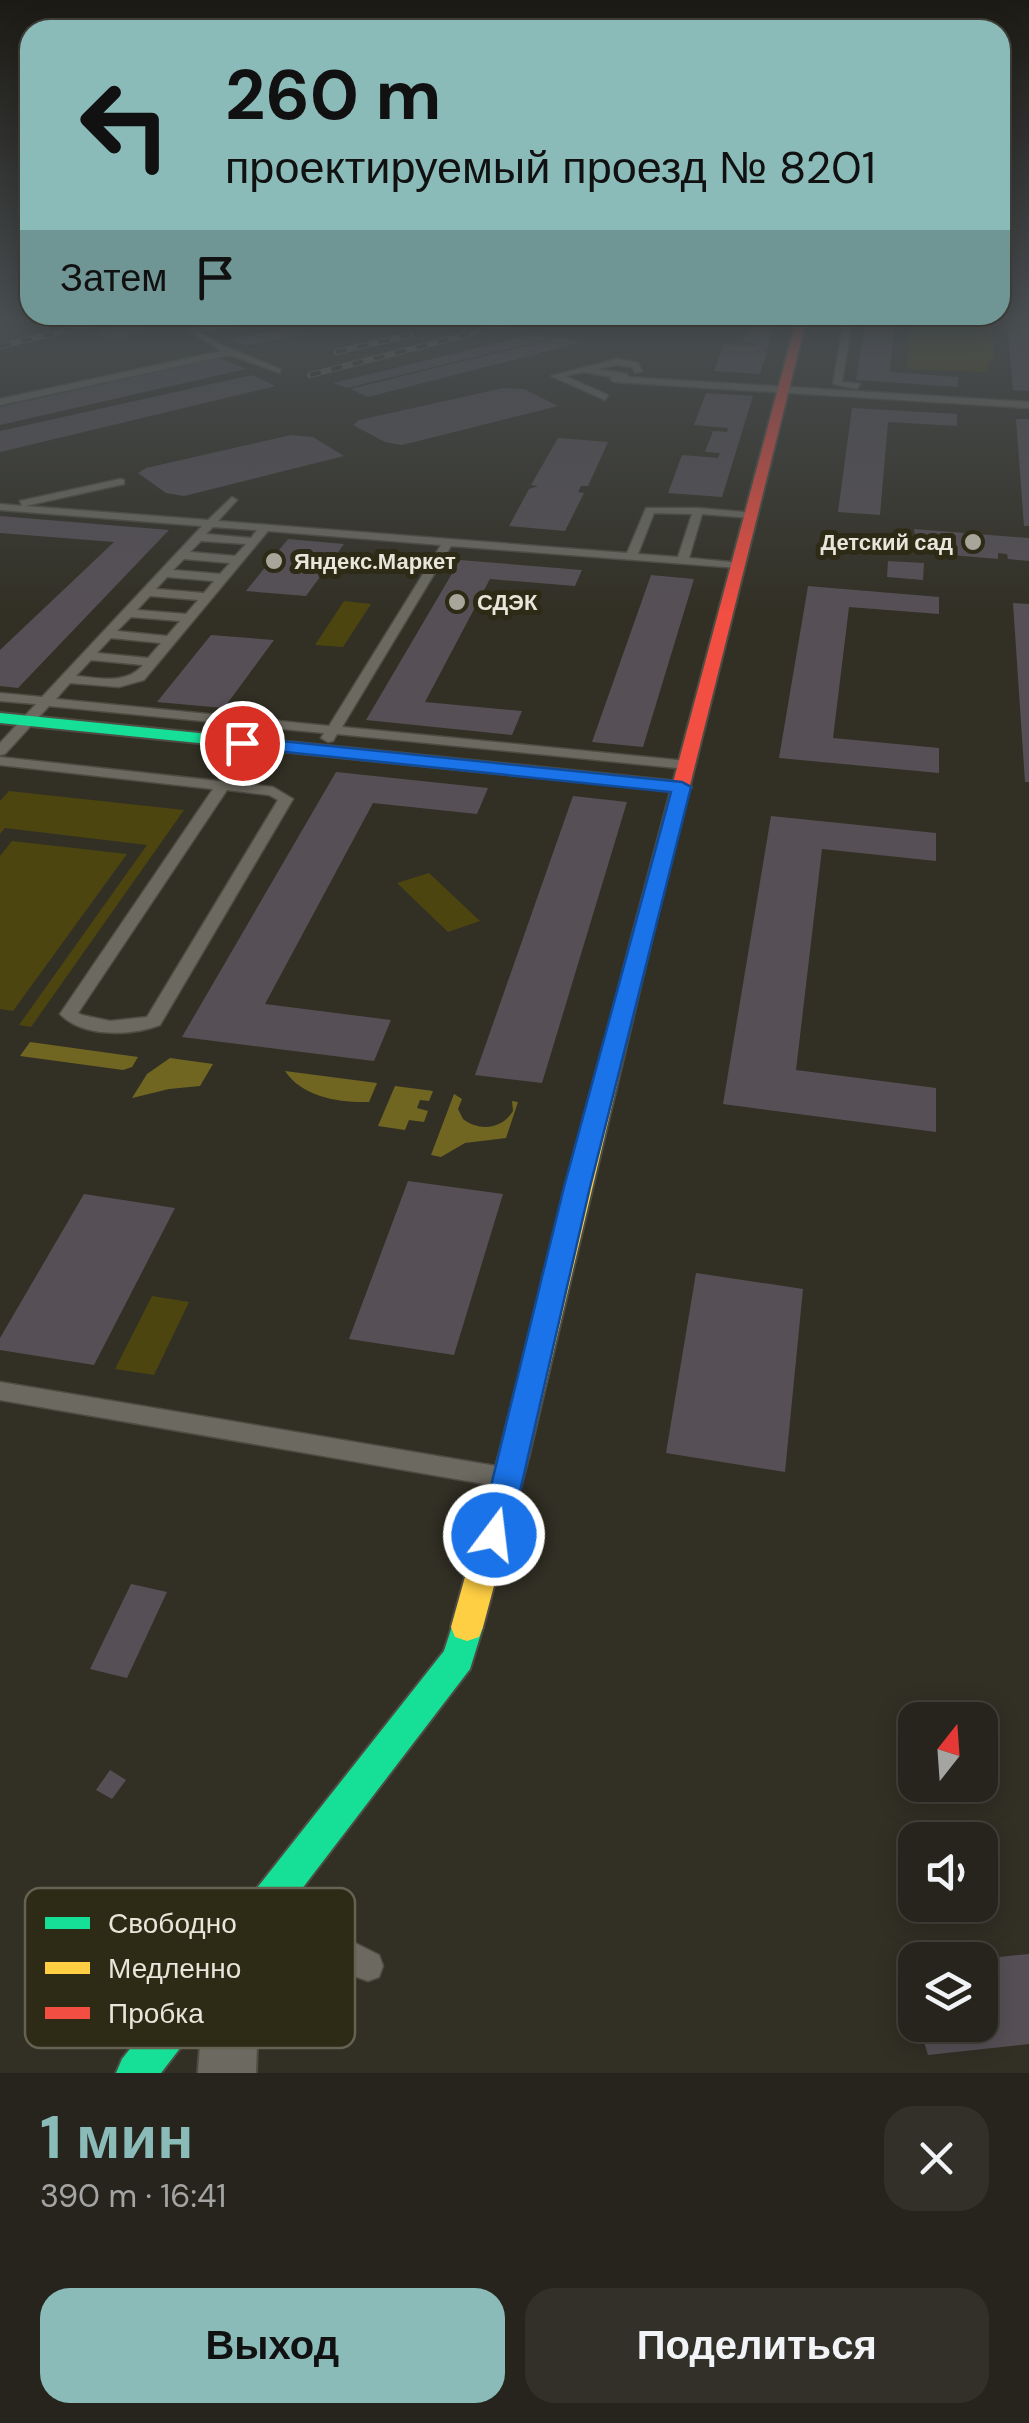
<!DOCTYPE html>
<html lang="ru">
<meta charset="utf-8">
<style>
:root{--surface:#26241c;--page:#323029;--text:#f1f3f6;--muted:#a4a4a3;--line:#42413b;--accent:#8bbbb9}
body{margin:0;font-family:"DM Sans",sans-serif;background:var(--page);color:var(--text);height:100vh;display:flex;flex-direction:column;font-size:38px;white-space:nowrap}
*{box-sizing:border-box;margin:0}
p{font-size:32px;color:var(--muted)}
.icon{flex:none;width:55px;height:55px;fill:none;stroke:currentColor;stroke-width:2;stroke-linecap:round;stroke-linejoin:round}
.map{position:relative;height:2073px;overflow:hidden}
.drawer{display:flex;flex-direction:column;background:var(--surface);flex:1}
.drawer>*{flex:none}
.guide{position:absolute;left:20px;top:20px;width:990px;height:305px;border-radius:30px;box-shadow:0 5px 25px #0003,0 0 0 2px var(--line);background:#8bbbb9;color:#111;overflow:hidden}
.needle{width:65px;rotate:17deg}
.controls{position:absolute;left:898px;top:1702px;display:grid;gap:20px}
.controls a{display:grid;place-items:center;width:100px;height:100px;border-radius:20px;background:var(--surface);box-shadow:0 5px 25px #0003,0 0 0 2px var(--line);font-size:50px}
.pin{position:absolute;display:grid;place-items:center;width:85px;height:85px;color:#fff;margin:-42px;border:5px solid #fff;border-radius:50%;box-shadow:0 2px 10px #0007}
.me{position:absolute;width:110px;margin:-55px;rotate:15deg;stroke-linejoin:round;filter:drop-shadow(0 0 8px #0008)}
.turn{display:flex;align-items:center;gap:35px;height:210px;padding:0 40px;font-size:45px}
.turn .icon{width:130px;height:130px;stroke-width:2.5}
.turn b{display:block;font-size:70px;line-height:85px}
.then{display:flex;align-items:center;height:95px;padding:0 40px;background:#0003;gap:20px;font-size:38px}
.round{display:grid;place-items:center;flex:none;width:105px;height:105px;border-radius:30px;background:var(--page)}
.headline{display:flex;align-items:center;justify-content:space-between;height:170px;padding:0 40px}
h1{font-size:60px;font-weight:700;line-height:75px;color:var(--accent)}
.cta{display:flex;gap:20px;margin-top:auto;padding:20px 40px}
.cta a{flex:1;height:115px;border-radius:30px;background:var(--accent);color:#111;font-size:40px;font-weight:700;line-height:115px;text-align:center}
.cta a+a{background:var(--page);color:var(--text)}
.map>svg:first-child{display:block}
.green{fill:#4d450f}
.forest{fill:#706622}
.building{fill:#565056}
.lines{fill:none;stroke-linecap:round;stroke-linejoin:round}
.lane-casing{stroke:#4e4c43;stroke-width:3}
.street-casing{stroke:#4e4c43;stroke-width:4}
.fast-casing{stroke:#4e4c43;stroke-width:4}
.slow-casing{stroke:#4e4c43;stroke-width:4}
.jam-casing{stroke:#4e4c43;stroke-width:4}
.lane{fill:#6c6a60;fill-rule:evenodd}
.street{fill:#6c6a60;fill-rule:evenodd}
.fast{fill:#16e098;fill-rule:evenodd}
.slow{fill:#ffcf43;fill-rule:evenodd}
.jam{fill:#f24e42;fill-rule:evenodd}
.rail-casing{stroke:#67665c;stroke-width:6}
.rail{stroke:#2d2a16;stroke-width:4;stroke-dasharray:11;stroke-linecap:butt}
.route{fill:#1a73e8;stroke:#114b97;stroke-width:2.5}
.poi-dot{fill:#a8a69b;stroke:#2d2a16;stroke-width:4}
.labels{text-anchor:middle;stroke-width:10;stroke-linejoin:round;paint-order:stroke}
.far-poi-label{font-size:22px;font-weight:bold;fill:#e8e6da;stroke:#2d2a16;text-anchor:start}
.key{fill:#2d2a16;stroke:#656251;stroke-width:2.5}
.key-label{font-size:28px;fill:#e8e6da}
</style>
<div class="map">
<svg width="1029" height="2073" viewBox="0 0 1029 2073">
<rect width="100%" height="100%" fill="#323025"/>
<!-- green -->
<path class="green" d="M910,321l82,5 2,34 -6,1v11l-82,-3z
M344,601l27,3 -28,43 -28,-2z
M9,791l175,19 -153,217 -12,-2 128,-180 -142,-17 -5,6v-33z
M12,841l115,13 -114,157 -13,-2v-153z
M429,873l51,48 -32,11 -51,-49z
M152,1296l37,6 -35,73 -39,-6z"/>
<!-- forest -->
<path class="forest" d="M30,1042l108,15 -6,10 -9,3 -103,-14z
M170,1058l43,6 -13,22 -31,3 -37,9 15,-24z
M285,1071l92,12 -8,19c-29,1 -67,-5 -84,-31z
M395,1086l38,5 -4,10 -9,-1 -3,8 11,3 -4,11 -15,-2 -4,10 -27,-4z
M454,1094l8,5 -4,10 5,10c17,13 39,10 50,-8l-1,-10 6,1 -12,36 -41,5 -24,14 -10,-2z"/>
<!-- building -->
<path class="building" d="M762,321h14l-16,53 -46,-3 10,-27 30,2 1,-3 -12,-1 6,-16 12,1z
M865,321h30l-5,51 68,5v10l-102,-7z
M1007,321h22v70l-16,-1z
M133,323l21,7 -41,9 -22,-7z
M290,327l16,6 -59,13 -18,-6z
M535,334l14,5 -202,49 -14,-5z
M562,337l17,6 -211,54 -18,-8z
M220,358l26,11 -246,56v-18z
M252,375l24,11 -276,66v-21z
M503,388l21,1 34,17 -156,39 -17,-3 -32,-17 6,-5z
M706,393l47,3 -31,101 -54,-4 14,-38 36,3 2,-5 -15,-1 8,-21 14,1 1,-4 -34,-3z
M852,408l105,6v12l-69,-4 -8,93 -42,-3z
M1016,419h13v107h-5z
M291,435l22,2 31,19 -160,40 -18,-3 -28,-20 8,-5z
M558,438l50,4 -20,44h-7l-3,6 6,1 -19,38 -56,-5 20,-37 9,-3 -7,-1z
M0,516l169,14 -151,158 -18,-2v-36l114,-108 -114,-9z
M914,529l115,9v23l-21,-2 -1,-5 -9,-1v6l-70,-6v-5l-11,-1z
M288,539l56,5 -38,52 -60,-5z
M460,560l122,10 -7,16 -85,-7 -65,123 97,9 -10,24 -146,-15z
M888,561l36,2 -1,17 -36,-3z
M651,575l43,4 -51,168 -51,-5z
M808,586l131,11v17l-90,-7 -16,131 106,10v25l-160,-15z
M1013,603l16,1v178h-4z
M211,635l63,5 -50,68 -67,-6z
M336,772l152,16 -11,26 -104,-11 -108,201 126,16 -17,41 -192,-24z
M573,796l54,6 -85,281 -67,-8z
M771,816l165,17v28l-114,-12 -26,221 140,18v44l-213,-28z
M408,1181l95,13 -49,161 -105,-16z
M84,1194l91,14 -81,157 -94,-15v-12z
M696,1273l107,16 -18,183 -119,-19z
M131,1584l36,8 -40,86 -37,-9z
M110,1770l16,10 -14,19 -16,-9z
M1029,1954v90l-101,11 -9,-30h61v-66z
M915,1966v38h-1l-10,-37z"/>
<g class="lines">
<!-- lane casing -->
<g class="lane-casing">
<path id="lane" d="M247,321h29l-77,11 25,14 56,23v4l-50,-18 -230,50v-6l222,-48 -35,-21z
M307,321h11l-4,2z
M844,321h8l-10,61 18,2 -3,5 -24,-5z
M617,359l21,4 4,8 -7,2 -3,-6 -15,-2 -20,4 30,5 1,3 401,25v6l-415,-26 -4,-3 2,-2 -29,-5 -18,4 43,19 -3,5 -54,-24z
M120,479l4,1v4l-99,22 183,14 24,-23 5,3 -19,21 409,32 19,-45h52l57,5 1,2 -5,3 -49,-4 -13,44 53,5v4l-4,1 -287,-22 -109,181 345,34 7,4 -7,4 -350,-35 -4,7 -5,1 -7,-4 3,-5 -275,-27 -44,48 -5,1v-12l36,-39 -36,-3v-8l42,4 160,-171 -202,-16v-6l22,2 -2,-5zM654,513l38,1 -14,43 -40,-3zM213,527l44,3 -6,8 -45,-4zM268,531l173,14 -112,181 -273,-27 14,-16 49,4 25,-7zM201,541l45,3 -11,12 -45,-4zM184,559l46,4 -10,11 -47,-4zM167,577l47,4 -10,12 -48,-4zM150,596l48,4 -12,14 -49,-4zM131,617l49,4 -13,15 -50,-5zM111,638l50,5 -13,15 -51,-5zM91,660l52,5c-17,20 -43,13 -67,11z
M0,757l273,30 20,12 -133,226c-28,11 -77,13 -100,-11l153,-225 -213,-24zM227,790l42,5 9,5 -131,217 -37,4 -28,-6 -4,-2z
M0,1382l502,85 8,3 4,7 -4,7 -8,3 -502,-87z
M277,1904l102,51 4,11 -4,11 -11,4 -11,-4 -90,-48 -5,-10 5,-10z"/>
</g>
<!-- street casing -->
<g class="street-casing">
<path id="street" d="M244,1947l20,8 8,20 -14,41 -2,57h-58c3,-49 7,-72 26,-118z"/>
</g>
<!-- fast casing -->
<g class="fast-casing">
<path id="fast" d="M0,713l526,53 9,5 -9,5 -526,-53z
M467,1613l12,4 4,10 -13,42 -309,404h-45l6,-14 322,-408 11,-34z"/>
</g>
<!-- slow casing -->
<g class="slow-casing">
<path id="slow" d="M526,766l156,16 9,5 -9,5 -162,-17v-8z
M642,931l10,6 -123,518 -46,172 -4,10 -12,4 -12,-4 -4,-10 48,-172 133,-518z"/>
</g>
<!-- jam casing -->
<g class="jam-casing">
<path id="jam" d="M796,321h10l-154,616 -10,6 -7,-2 -3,-4z"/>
</g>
<!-- lane -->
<use href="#lane" class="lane"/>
<!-- street -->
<use href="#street" class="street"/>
<!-- fast -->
<use href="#fast" class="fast"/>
<!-- slow -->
<use href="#slow" class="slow"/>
<!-- jam -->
<use href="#jam" class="jam"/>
<!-- rail casing -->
<g class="rail-casing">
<path id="rail" d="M0,346l106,-25
M336,352l74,-17
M310,375l210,-54"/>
</g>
<!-- rail -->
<use href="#rail" class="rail"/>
</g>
<!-- sky -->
<linearGradient id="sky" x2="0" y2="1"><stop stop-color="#1c1a14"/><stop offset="0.52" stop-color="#494e51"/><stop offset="1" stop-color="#494e51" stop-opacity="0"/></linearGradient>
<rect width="1029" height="612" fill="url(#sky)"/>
<!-- route -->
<path class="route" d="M242,737l440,45 9,5 -101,400 -80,348 -5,9 -11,4 -11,-4 -4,-9 85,-348 107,-395 -435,-45 -3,-4z"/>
<!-- markers -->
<g class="poi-dot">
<circle cx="973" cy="542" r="10"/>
<circle cx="274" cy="561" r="10"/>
<circle cx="457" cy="602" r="10"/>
</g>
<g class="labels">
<!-- far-poi labels -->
<g class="far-poi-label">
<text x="953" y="550" text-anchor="end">Детский сад</text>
<text x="294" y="569">Яндекс.Маркет</text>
<text x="477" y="610">СДЭК</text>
</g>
</g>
<!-- legend -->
<rect x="25" y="1888" width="330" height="160" rx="15" class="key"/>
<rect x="45" y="1917" width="45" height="12" fill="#16e098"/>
<rect x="45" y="1962" width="45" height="12" fill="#ffcf43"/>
<rect x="45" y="2007" width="45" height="12" fill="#f24e42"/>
<g class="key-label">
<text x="108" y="1933">Свободно</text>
<text x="108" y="1978">Медленно</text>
<text x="108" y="2023">Пробка</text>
</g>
</svg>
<div class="controls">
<a><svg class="needle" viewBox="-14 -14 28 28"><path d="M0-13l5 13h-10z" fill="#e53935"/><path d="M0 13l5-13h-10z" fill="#a4a4a3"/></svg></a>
<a><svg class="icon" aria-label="sound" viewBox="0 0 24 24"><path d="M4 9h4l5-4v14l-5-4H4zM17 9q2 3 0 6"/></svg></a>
<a><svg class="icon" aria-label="layers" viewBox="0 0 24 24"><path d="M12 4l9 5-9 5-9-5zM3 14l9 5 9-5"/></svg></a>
</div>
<div class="pin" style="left:242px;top:743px;background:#d93025"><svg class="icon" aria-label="arrive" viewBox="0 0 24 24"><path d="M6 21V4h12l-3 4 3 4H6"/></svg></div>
<svg class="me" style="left:494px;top:1535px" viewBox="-20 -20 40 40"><circle r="17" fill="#1a73e8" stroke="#fff" stroke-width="3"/><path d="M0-11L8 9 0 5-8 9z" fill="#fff"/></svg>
<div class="guide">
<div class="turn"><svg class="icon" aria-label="left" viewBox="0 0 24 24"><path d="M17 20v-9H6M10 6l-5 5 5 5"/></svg><div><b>260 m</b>проектируемый проезд № 8201</div></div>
<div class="then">Затем<svg class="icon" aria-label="arrive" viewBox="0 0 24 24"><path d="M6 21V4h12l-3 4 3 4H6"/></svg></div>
</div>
</div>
<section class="drawer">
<div class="headline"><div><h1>1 мин</h1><p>390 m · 16:41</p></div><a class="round"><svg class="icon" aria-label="close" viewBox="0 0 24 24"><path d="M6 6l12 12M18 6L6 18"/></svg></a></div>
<div class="cta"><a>Выход</a><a>Поделиться</a></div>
</section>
